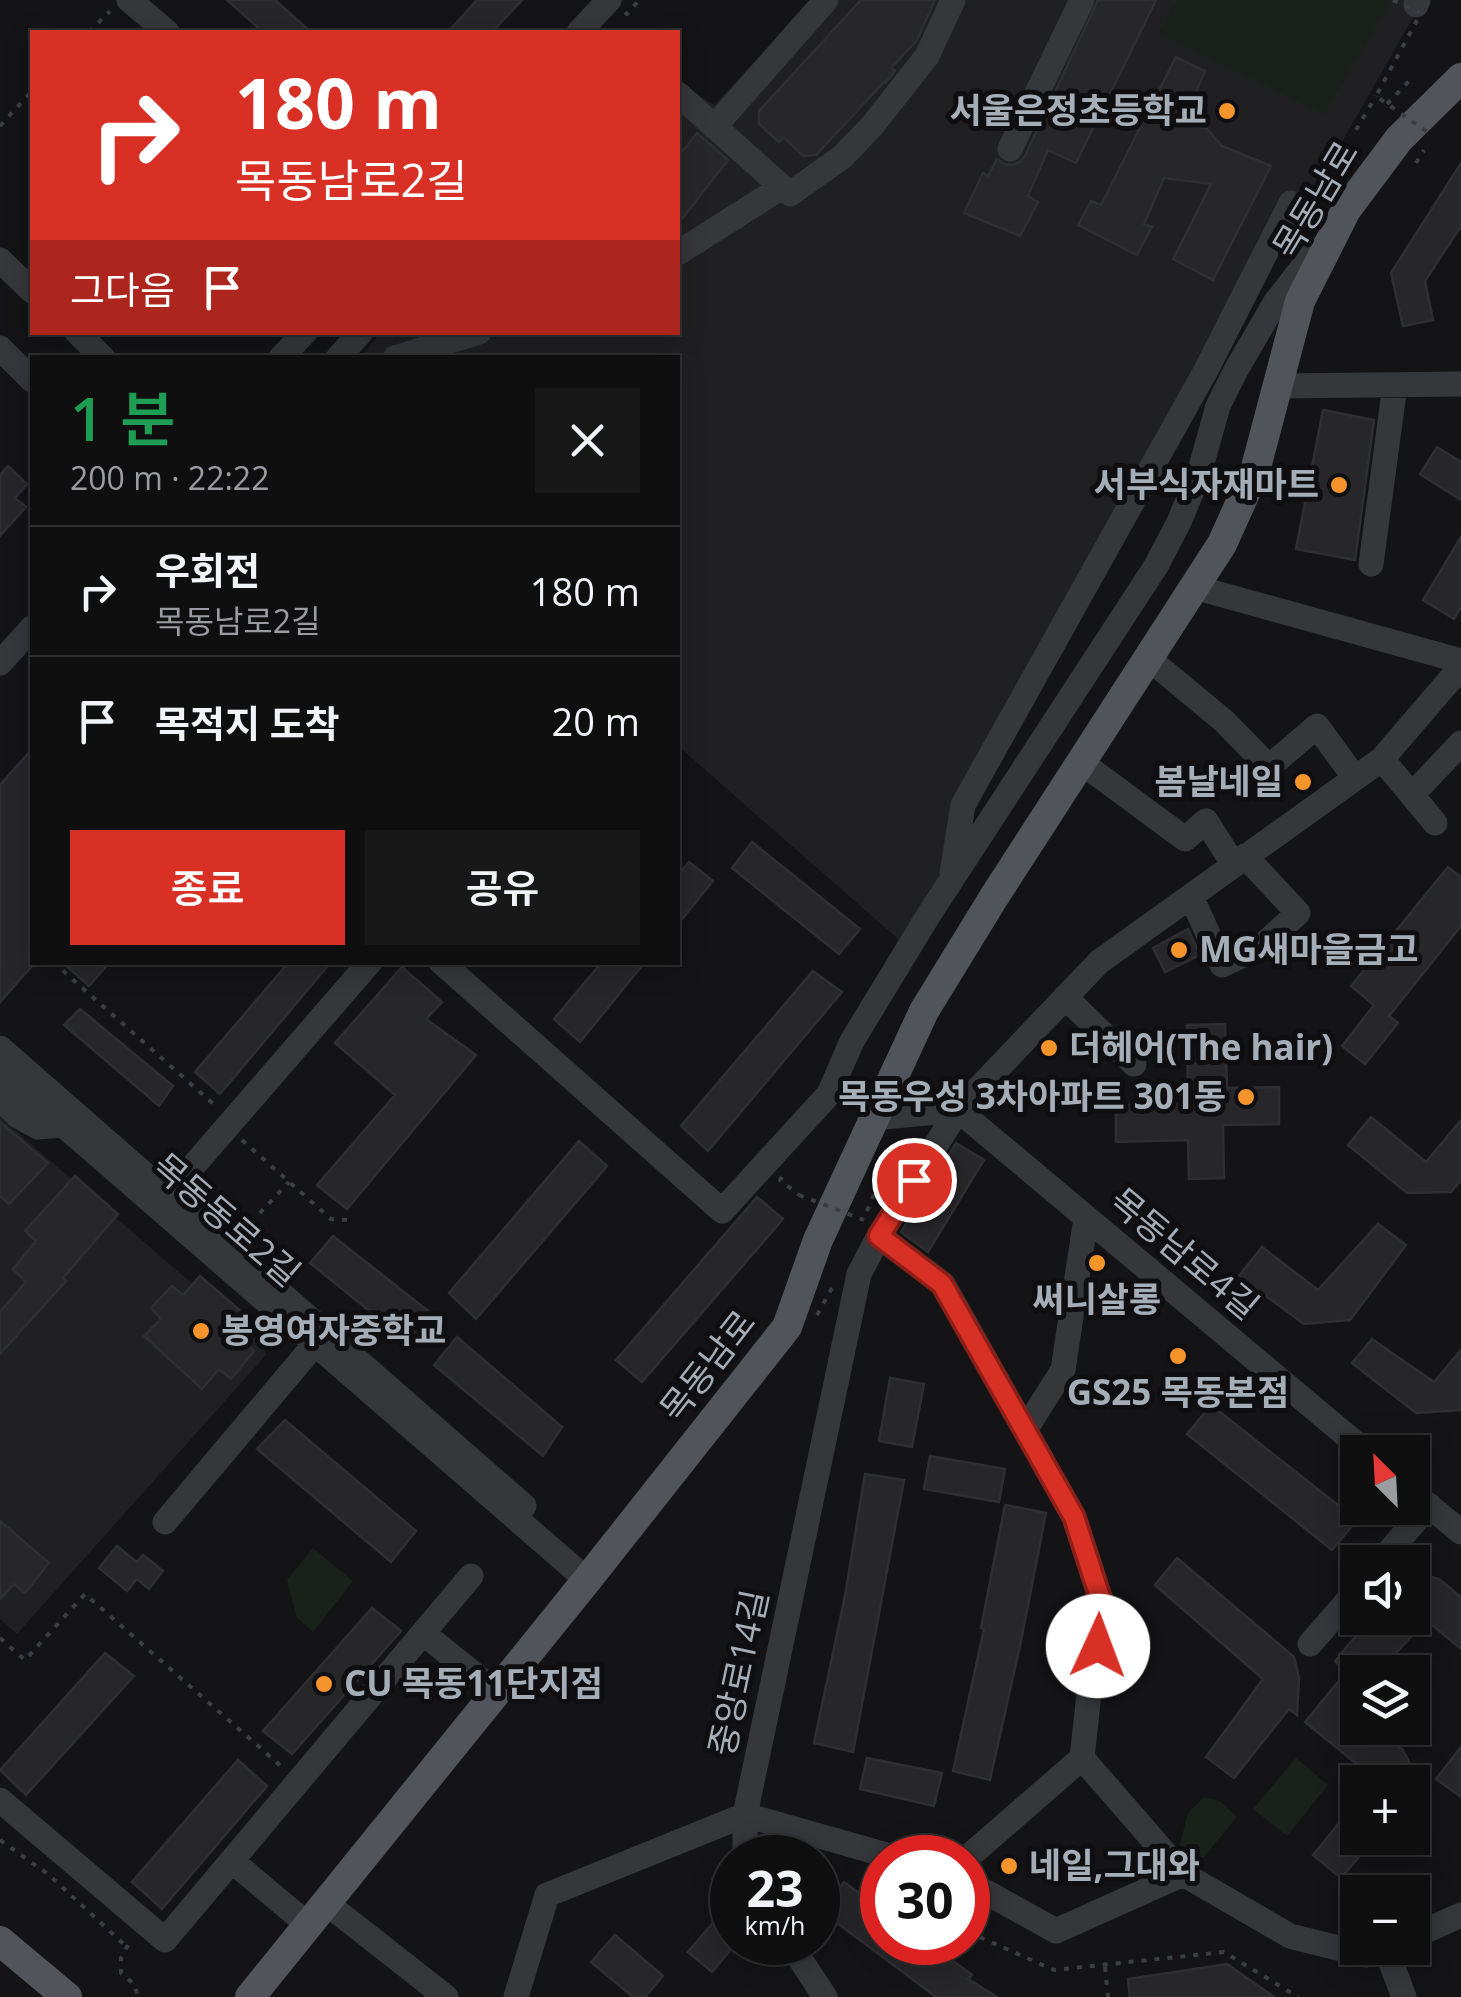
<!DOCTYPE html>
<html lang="ko">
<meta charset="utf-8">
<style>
:root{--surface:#0f0f10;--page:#181819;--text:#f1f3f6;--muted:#9b9c9f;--line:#2f2f30;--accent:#d93025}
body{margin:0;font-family:"Open Sans","Noto Sans KR",sans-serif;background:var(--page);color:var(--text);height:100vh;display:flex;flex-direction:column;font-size:38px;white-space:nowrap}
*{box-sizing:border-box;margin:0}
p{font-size:32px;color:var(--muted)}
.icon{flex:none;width:55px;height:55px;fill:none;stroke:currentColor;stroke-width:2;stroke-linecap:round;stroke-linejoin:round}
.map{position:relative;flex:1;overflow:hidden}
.sheet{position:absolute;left:30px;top:355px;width:650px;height:610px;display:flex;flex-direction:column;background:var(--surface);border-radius:0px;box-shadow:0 5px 25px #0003,0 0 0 2px var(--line)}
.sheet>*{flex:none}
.top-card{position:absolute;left:30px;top:30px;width:650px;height:305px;border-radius:0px;box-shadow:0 5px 25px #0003,0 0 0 2px var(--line);background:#d93025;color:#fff;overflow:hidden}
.needle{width:65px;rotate:336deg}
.controls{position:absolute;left:1340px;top:1435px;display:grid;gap:20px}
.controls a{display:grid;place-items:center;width:90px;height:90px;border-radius:0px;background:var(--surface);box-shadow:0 5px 25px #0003,0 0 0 2px var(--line);font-size:50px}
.speed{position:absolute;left:710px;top:1835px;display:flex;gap:20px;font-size:50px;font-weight:700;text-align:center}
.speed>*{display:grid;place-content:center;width:130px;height:130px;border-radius:50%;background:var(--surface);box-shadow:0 5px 25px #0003,0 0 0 2px var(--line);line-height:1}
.speed small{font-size:25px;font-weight:400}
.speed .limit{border:15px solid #d22;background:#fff;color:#111}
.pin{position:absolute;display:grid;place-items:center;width:85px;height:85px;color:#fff;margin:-42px;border:5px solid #fff;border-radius:50%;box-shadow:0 2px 10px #0007}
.me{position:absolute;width:110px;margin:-55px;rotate:2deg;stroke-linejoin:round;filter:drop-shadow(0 0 8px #0008)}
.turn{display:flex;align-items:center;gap:35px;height:210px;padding:0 40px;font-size:45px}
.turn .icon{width:130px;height:130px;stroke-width:2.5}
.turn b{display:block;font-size:70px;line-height:85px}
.then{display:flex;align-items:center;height:95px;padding:0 40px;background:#0003;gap:20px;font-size:38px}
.round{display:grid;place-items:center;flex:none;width:105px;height:105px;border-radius:0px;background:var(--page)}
.headline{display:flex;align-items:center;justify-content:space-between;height:170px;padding:0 40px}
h1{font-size:60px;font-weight:600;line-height:75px;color:#1e9e55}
.primary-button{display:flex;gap:20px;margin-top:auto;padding:20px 40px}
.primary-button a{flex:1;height:115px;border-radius:0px;background:var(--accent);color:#fff;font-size:40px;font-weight:600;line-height:115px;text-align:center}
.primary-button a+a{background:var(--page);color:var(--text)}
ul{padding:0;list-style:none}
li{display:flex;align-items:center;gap:30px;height:130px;padding:0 40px;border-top:2px solid var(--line)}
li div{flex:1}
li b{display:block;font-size:38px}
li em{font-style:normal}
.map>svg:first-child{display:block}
.built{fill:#202023}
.green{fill:#1a211a}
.building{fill:#27272a;stroke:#2e2f32;stroke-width:2.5}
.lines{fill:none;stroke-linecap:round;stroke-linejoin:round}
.path{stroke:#3b3e42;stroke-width:4;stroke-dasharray:5 8;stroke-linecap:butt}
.minor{stroke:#35373b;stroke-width:25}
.major{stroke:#51545a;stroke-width:30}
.path-bridge{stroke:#3b3e42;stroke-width:4;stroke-dasharray:5 8;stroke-linecap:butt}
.minor-bridge{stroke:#35373b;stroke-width:25}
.route-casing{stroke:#8d1f18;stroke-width:25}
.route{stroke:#d93025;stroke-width:18}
.poi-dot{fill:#f6942c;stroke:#0f0f11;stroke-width:4}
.labels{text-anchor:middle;stroke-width:10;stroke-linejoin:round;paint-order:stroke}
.poi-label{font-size:35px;font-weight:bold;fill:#a5adb7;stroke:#0f0f11;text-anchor:start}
.street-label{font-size:35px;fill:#a5adb7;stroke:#0f0f11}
</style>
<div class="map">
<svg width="1461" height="1997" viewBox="0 0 1461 1997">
<rect width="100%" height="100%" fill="#141416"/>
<!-- built -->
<path class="built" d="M812,0h611l-178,312 -186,335 -153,299 -228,-200v-388h-318l20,-25 298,-1v-250l36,23z
M0,1117l264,229 2,9 -249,279 -17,-15z"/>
<!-- green -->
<path class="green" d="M1177,0h209l4,2 -66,112 -165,-81z
M313,1548l40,33 -40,51 -16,-14 -10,-38z
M1296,1758l32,27 -41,51 -34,-27z
M1204,1797l16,4 17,16 -35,42 -23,-11 9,-35z"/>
<!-- building -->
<path class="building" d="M227,0h48l36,32h-48z
M477,0h45l-30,32h-44z
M861,0h74l-18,40 -26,28 4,3 -10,12 -1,-1 -68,73 -12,1 -20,-18 -5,4 -20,-18v-13z
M1098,0h58l-80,163 -28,-13 -20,46 10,6 -18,34 -56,-23 19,-40 5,3 9,-17 7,5 8,1 8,-3 5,-6z
M1176,57l29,14 -23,54 24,3 16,18 49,20 -58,114 -40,-21 38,-75 -47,-6 -20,46 8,3 -15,28 -59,-30 13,-24 10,4z
M697,133l31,27 -50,64v-67z
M1461,163v63l-36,55 8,39 -30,6 -12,-53z
M1323,410l51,10 -19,140 -59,-11z
M1437,447l24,15v38l-41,-26z
M8,466l19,18 -12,14 11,9 -26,29v-61z
M1461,537v70l-7,12 -31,-19z
M32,749v217l-32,36v-217z
M752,842l108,87 -21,25 -107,-86z
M689,862l24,19 -35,43v-49z
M1448,867l13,10v49l-72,90 9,7 -33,41 -23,-18 32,-41 -23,-19z
M1188,929l12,26 -35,17 -12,-24z
M62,962h48l-21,24z
M289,962h42l-111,132 -25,-22z
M602,962h43l-65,80 -26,-23z
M402,967l40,35 -16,17 50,36 -129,154 -30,-24 78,-90 -60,-52z
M813,971l29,21 -134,159 -27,-25z
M80,1009l93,77 -14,20 -95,-81z
M1225,1024l2,64 52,-1v37l-56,1 1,53 -35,1 -1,-39 -72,2v-37l72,-2 -1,-78z
M1371,1117l55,45 35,-42v60l-10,12 -44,1 -59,-48z
M0,1122l48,41 -39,41 -9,-8z
M579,1141l28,25 -131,153 -27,-26z
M956,1143l28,17 -56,92 -27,-20z
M75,1176l43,38 -55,64 3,3 -66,73v-42l26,-30 -13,-13 23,-28 -11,-10z
M757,1197l26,22 -141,163 -26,-22z
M1378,1224l28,21 -56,75 -46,4 -65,-48 23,-29 56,43z
M333,1236l104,82 -24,28 -103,-83z
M200,1276l58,50 -13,16 9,9 -23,28 -12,-10 -17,20 -58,-53 17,-17 -10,-11 21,-22 11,9z
M457,1337l105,90 -19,29 -109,-91z
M1372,1339l62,43 27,-32v60l-45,3 -64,-50z
M890,1378l34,6 -12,63 -33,-6z
M1211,1405l146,115 -25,30 -145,-116z
M285,1420l131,111 -25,31 -134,-113z
M930,1456l75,13 -6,33 -75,-13z
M865,1474l39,6 -51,272 -39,-9 31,-147z
M1005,1505l41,8 -25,128 -31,139 -37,-9 31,-142 -3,-1z
M0,1521l49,42 -24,30 -11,-9 -14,15z
M117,1546l20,16 6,-7 20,16 -14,18 -12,-10 -10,12 -28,-23z
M1177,1558l117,99 5,21 -2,37 -8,-6 -55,69 -28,-21 57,-78 -108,-94z
M1412,1572l27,7 22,18v52l-35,-29 -47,52h-21v56h17l28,22 12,23 -1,9h-35l-74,-60 41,-50 -11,-11 36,-43h41z
M372,1608l29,23 -109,123 -29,-23z
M105,1653l29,23 -108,119 -26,-25z
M1461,1747v50l-25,-18z
M867,1758l75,15 -8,33 -74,-17z
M238,1760l29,26 -105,123 -30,-27z
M1358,1800v38h17l-34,40 -28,-23z
M844,1882l38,28v32h45l45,33 -4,4 29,18h-61l-115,-86z
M732,1900v48l-20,24 -24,-20z
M615,1935l48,41 -18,21h-12l-42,-35z
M1227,1964l47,33h-144l-2,-18z"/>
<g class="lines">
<!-- path -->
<path class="path" d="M625,12l2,2 12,-14
M89,32l21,-21
M1387,104l26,-27
M0,126l32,-35
M1356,130l20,-34
M1416,163l8,-13
M53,962l165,146
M242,1140l89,79 16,1
M782,1177l-2,3 19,15
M867,1211l7,-17
M242,1232l47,-50
M817,1315l15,-27
M0,1638l25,22 60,-66 197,173
M0,1840l49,35 78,72
M968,1932l86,38 170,-18 74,45
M128,1945l-7,13v15l13,11 4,13
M1105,1967l3,30"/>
<!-- minor -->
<path class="minor" d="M129,0l38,32
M1416,5l2,-5
M579,32l30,-32
M678,94l112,100 52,-37 30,-31 55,-70 26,-56
M714,127l112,-127
M1010,149l72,-149
M678,253l104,-66
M0,260l32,31
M77,332l26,26
M0,348l32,32
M281,358l24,-26
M338,358l23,-26
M395,358l84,-26
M1277,386l184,-2
M1371,564l24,-179
M1194,587l267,74
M1148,658l76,63 45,46 48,-41 38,52
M0,663l32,-35
M1382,759l53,64
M1082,763l103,76 21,-18 28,44
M1412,795l49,-52
M952,873l11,-68 242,-433 86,-169
M1191,896l31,69 40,-19 36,-33 -53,-57
M441,962l281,249 107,-117 23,-53 76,-125 228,-350 23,-44 20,-48 19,-68 18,-36 39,-67 41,-53
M1065,997l69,67
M0,1070l587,510
M0,1099l18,17 20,11 26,-2
M873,1118l85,-8 408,342
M168,1195l202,-233
M879,1236l64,48 131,233 32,98 -15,60 -9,83 -115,100
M1025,1430l38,-60 23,-152
M1412,1492l49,40
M165,1522l150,-178
M1380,1562l49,-57
M423,1633l73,59
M1310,1644l48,-55
M1082,1758l101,116
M0,1800l165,140 306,-364
M745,1815l152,43
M745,1858v-43l114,-541 20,-38 79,-126 141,-148 283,-203 79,-92
M232,1861l75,63
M968,1882l88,49 127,-57 107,62 76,19 24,-7
M325,1902l121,95
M1412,1937l49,-22
M789,1942l36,55
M1386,1949l18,48
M516,1997l31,-102 198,-80"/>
<!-- major -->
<path class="major" d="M0,1941l67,56
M250,1997l337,-417 200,-253 31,-87 106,-229 70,-114 228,-353 33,-73 45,-170 46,-91 53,-71 62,-61"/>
<!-- path-bridge -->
<path class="path-bridge" d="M1393,0l28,13 -45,83 57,40
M799,1195l65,25"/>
<!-- minor-bridge -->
<path class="minor-bridge" d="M0,1048l524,458"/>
</g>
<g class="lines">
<!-- route casing -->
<g class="route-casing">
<path id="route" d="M914,1180l-35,56 63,48 132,233 32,99 -8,30"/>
</g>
<!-- route -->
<use href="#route" class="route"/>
</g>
<!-- markers -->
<g class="poi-dot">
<circle cx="1227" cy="111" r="10"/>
<circle cx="1339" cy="485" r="10"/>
<circle cx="1303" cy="782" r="10"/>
<circle cx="1179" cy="950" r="10"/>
<circle cx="1049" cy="1048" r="10"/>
<circle cx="1246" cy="1097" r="10"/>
<circle cx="1097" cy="1263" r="10"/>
<circle cx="201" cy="1331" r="10"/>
<circle cx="1178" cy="1356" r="10"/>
<circle cx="324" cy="1684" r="10"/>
<circle cx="1009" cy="1866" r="10"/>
</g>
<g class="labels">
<!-- poi labels -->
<g class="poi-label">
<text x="1207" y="123" text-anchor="end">서울은정초등학교</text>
<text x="1319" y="497" text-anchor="end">서부식자재마트</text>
<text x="1283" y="794" text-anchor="end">봄날네일</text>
<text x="1199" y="962">MG새마을금고</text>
<text x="1069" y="1060">더헤어(The hair)</text>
<text x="1226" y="1109" text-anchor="end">목동우성 3차아파트 301동</text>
<text x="1097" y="1312" text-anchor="middle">써니살롱</text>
<text x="221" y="1343">봉영여자중학교</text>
<text x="1178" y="1405" text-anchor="middle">GS25 목동본점</text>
<text x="344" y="1696">CU 목동11단지점</text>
<text x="1029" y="1878">네일,그대와</text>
</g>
<!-- street labels -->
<g class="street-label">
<text transform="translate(1316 200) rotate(-59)" y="12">목동남로</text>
<text transform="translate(226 1220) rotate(41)" y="12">목동동로2길</text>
<text transform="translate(1184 1254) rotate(40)" y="12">목동남로4길</text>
<text transform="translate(708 1366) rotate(-52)" y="12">목동남로</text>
<text transform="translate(739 1673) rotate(-78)" y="12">중앙로14길</text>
</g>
</g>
</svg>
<div class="controls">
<a><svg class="needle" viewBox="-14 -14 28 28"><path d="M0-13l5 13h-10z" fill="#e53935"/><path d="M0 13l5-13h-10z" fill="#9b9c9f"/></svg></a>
<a><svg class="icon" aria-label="sound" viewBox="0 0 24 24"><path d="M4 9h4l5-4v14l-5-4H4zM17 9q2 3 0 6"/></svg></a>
<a><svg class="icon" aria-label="layers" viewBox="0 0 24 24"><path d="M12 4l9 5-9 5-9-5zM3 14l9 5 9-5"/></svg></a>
<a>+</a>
<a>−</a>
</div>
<div class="speed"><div>23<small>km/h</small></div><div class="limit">30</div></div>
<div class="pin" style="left:914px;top:1180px;background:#d93025"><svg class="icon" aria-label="arrive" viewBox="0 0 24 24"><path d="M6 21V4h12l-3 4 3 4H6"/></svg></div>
<svg class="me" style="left:1098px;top:1646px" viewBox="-20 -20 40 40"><circle r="19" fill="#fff"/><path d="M0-13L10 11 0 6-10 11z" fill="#d93025"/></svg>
<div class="top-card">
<div class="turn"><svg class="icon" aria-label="right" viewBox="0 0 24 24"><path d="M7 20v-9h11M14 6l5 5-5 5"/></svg><div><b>180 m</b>목동남로2길</div></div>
<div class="then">그다음<svg class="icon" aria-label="arrive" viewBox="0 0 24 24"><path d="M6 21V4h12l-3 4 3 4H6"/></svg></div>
</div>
<section class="sheet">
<div class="headline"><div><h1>1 분</h1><p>200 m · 22:22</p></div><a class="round"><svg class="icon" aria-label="close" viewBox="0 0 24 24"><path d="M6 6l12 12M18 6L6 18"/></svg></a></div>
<ul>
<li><svg class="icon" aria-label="right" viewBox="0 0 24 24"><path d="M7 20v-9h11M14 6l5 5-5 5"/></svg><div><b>우회전</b><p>목동남로2길</p></div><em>180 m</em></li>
<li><svg class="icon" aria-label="arrive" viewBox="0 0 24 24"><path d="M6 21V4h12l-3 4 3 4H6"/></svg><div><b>목적지 도착</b></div><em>20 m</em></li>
</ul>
<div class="primary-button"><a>종료</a><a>공유</a></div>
</section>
</div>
